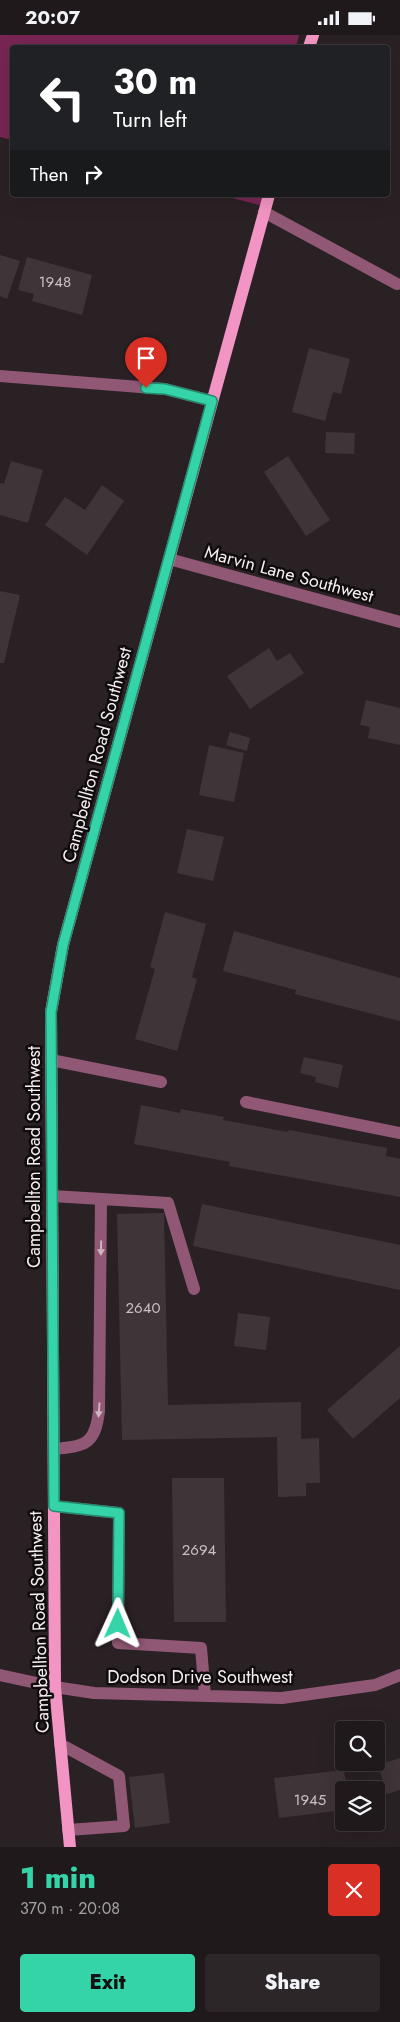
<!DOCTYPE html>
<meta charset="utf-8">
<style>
:root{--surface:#20191c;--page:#2d2629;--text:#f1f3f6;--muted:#a2a0a3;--line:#3d383b;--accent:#34d4a8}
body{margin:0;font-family:Jost,sans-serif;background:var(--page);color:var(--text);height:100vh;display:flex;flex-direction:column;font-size:19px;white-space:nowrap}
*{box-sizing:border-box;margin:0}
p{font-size:16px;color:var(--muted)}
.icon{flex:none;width:28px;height:28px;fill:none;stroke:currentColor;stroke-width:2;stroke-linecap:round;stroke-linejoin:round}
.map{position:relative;height:1812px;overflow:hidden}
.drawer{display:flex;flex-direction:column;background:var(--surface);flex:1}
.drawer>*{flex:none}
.banner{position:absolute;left:10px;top:10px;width:380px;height:152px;border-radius:5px;box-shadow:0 5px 20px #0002,0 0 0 1px var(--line);background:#202124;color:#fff;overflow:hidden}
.buttons{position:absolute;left:335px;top:1686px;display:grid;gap:10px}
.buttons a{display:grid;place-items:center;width:50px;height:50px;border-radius:5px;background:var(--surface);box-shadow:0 5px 20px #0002,0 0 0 1px var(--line);font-size:25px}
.pin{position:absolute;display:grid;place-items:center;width:42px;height:42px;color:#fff;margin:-51px -21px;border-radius:50% 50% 50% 0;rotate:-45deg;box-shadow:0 0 5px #0007}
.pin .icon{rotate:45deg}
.me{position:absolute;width:55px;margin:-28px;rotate:1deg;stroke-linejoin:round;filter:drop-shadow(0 0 4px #0008)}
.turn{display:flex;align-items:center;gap:18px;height:105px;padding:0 20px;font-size:22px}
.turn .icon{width:65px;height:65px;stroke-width:2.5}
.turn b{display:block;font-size:35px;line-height:42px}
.then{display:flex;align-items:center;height:48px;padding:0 20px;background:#0003;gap:10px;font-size:19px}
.round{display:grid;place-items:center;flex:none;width:52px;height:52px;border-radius:5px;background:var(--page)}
.head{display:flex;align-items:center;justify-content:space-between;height:85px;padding:0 20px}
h1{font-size:30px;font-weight:800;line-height:38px;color:var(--accent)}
.cta{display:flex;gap:10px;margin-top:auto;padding:10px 20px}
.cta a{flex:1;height:58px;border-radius:5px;background:var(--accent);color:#111;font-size:20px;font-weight:800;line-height:58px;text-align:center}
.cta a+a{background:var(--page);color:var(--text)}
.status{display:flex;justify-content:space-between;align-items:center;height:35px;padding:0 25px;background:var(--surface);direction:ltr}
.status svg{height:14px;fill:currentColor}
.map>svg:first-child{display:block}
.forest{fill:#782554}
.building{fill:#3f3539}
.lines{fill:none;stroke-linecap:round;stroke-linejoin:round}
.minor{stroke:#915875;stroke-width:12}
.major{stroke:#f395c4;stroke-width:12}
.oneway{fill:#ceb3c0}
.route-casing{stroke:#228a6d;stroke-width:12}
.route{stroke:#34d4a8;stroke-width:9}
.labels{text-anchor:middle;stroke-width:5;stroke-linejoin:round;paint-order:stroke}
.number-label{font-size:15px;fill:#c8c0c4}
.street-label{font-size:18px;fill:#f6eff2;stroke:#100c0d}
</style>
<div class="status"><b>20:07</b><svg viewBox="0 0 49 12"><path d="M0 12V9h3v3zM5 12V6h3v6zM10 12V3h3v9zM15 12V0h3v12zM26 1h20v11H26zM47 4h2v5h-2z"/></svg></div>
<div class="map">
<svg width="400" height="1812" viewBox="0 0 400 1812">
<rect width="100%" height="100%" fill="#2a2125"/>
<!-- forest -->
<path class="forest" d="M0,0h299l-3,12h-284v93l-12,-3z
M221,160h44l-2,11z"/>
<!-- building -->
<path class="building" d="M0,220l20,6 -13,38 -7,-3z
M27,222l65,18 -10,40 -50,-14 2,-7 -16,-4z
M309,313l41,11 -9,35 -8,-2 -8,29 -33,-9z
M326,397l29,1 -1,21 -29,-1z
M288,421l42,64 -24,16 -42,-64z
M11,426l32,9 -15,53 -28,-8v-32l4,1z
M102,450l22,16 -37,54 -42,-30 20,-28 20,13z
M0,556l20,4 -16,68h-4z
M269,613l8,13 13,-8 14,20 -54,36 -23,-33z
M366,665l34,8v37l-32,-7 2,-11 -10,-2z
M230,697l20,6 -3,13 -21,-6z
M209,710l35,8 -10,49 -35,-7z
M187,794l37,8 -11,44 -36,-8z
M165,877l41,12 -14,53 5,2 -20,72 -42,-12 20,-70 -5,-2z
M234,896l166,47v43l-105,-27 1,-4 -73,-19z
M304,1022l39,8 -5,23 -23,-6 1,-5 -16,-4z
M141,1070l39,8 1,-4 43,8 -1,3 65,12 1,-2 98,18 -1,8 14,3v38l-171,-31 1,-4 -96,-18z
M202,1169l198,41v45l-207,-44z
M164,1178l4,192 133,-3v37l18,-1 1,45h-14v13l-28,1 -1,-60 -155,3 -5,-226z
M238,1278l32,4 -4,33 -32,-4z
M400,1311v52l-47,41 -26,-29z
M172,1443h52l2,144h-52z
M400,1723v32l-13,4 -9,-29z
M344,1735l3,20h-3v20l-65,8 -5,-40z
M164,1738l6,50 -35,5 -6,-51z"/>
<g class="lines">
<!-- minor -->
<path class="minor" d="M264,177l133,72
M0,341l165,13 47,12
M169,524l231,63
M51,1025l110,22
M246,1067l154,31
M52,1161l116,7 26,86
M54,1414c31,-3 41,-4 45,-38l2,-212
M54,1471l65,7 -1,130 83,5 4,48
M0,1640l55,12 39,6 188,5 93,-13 25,-10
M60,1709l59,32 5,50 -56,4"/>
<!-- major -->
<path class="major" d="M309,12l4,-12
M70,1812l-15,-160 -4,-675 12,-67 206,-750"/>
</g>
<!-- one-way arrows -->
<defs><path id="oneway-solid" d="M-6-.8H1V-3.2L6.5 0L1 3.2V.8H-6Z" transform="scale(1.25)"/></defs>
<g class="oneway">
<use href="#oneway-solid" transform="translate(101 1213) rotate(91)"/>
<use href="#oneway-solid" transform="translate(99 1375) rotate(94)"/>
</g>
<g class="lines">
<!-- route casing -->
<g class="route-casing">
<path id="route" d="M118,1589l1,-111 -65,-7 -3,-494 12,-67 149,-544 -47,-12 -19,-1"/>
</g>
<!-- route -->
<use href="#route" class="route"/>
</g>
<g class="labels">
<!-- number labels -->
<g class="number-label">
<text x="55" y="252">1948</text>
<text x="143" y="1278">2640</text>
<text x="199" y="1520">2694</text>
<text x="310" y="1770">1945</text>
</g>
<!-- street labels -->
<g class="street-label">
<text transform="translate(289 539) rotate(15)" y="6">Marvin Lane Southwest</text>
<text transform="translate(97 720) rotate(-75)" y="6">Campbellton Road Southwest</text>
<text transform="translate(34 1122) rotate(-90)" y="6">Campbellton Road Southwest</text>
<text transform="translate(39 1587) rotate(-92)" y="6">Campbellton Road Southwest</text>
<text x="200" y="1648">Dodson Drive Southwest</text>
</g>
</g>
</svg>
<div class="buttons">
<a><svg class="icon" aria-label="search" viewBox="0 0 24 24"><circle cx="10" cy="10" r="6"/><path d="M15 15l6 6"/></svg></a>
<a><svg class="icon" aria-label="layers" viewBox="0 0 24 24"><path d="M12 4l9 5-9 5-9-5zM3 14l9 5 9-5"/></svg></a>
</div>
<div class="pin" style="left:146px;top:353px;background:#d93025"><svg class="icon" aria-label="arrive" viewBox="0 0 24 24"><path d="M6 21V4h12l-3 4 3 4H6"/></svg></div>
<svg class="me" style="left:118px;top:1589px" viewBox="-20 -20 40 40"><path d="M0-17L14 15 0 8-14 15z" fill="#34d4a8" stroke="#fff" stroke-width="4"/></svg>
<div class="banner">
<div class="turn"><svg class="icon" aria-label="left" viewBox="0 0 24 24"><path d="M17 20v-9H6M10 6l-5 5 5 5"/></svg><div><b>30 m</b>Turn left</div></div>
<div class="then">Then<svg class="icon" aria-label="right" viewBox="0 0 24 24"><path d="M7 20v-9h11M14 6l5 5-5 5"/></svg></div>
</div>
</div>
<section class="drawer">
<div class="head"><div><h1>1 min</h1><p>370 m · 20:08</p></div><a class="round" style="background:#d93025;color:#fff"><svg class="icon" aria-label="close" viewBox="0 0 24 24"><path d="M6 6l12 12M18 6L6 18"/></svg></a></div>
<div class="cta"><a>Exit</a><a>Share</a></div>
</section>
